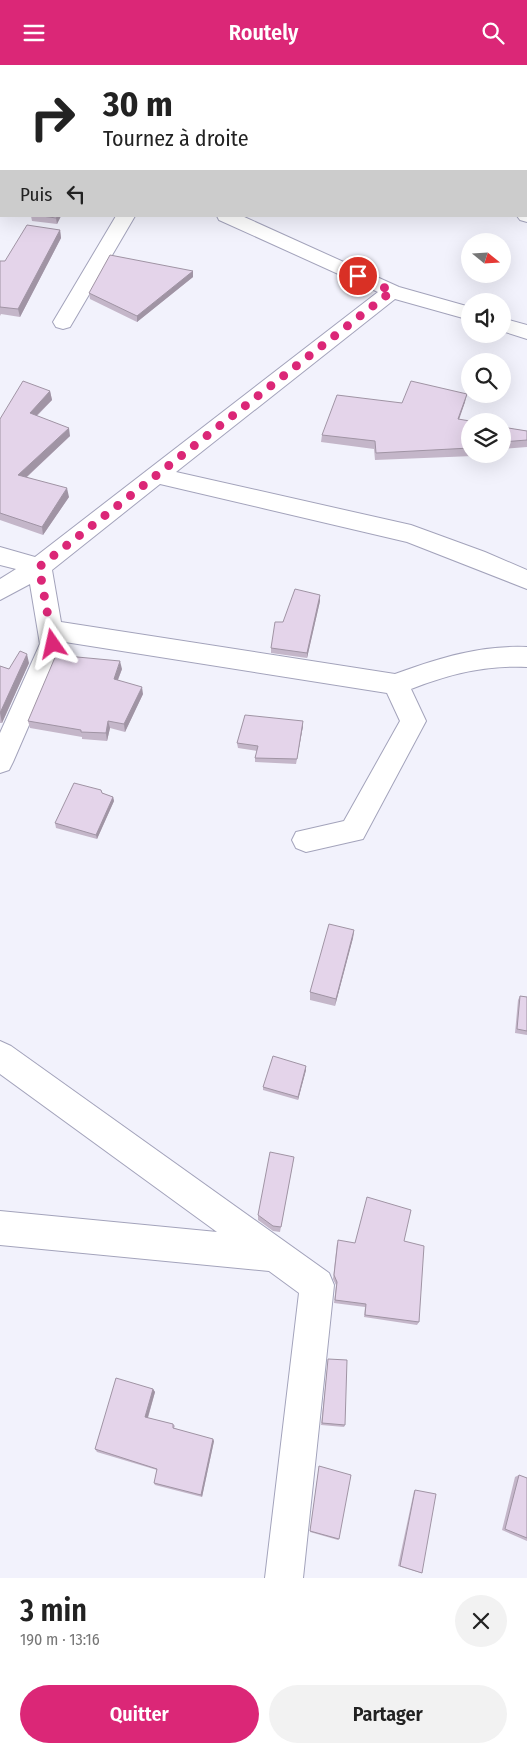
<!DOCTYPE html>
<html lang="fr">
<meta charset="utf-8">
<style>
:root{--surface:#fff;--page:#f2f2f2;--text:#222;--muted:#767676;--accent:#db2777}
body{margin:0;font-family:"Fira Sans Condensed",sans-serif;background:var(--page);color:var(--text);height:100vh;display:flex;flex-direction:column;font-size:19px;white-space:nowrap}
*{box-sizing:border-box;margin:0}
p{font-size:16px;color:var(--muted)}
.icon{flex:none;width:28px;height:28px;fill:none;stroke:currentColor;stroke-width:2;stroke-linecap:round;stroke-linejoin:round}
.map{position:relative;height:1513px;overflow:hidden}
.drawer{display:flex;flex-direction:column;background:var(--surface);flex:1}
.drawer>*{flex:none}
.top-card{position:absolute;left:0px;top:0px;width:528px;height:152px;box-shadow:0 5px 20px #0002;background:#fff;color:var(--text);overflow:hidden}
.needle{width:32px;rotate:108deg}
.tools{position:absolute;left:461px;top:168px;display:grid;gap:10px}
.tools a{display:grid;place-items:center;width:50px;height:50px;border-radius:50%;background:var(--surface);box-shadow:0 5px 20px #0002;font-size:25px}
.pin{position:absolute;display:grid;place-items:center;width:42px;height:42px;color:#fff;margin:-21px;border:2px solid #fff;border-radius:50%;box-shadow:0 1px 5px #0007}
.me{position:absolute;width:55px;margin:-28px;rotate:349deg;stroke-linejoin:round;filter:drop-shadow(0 0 4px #0008)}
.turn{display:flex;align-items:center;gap:18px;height:105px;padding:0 20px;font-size:22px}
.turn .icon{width:65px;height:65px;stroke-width:2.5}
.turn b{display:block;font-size:35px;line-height:42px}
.then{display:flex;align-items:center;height:48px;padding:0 20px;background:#0003;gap:10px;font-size:19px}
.round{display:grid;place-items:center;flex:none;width:52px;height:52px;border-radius:26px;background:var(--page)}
.overview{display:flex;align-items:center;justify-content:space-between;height:85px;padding:0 20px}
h1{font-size:30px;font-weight:600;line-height:38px}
.primary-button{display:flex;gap:10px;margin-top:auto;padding:10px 20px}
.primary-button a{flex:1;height:58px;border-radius:30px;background:var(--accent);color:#fff;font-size:20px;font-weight:600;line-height:58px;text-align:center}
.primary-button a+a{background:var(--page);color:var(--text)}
header{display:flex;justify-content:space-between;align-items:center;height:65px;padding:0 20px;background:var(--accent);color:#fff;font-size:22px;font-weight:600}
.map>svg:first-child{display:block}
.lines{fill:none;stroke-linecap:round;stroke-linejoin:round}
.street-casing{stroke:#a3a3bb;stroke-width:2}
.street{fill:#fff;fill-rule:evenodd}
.wall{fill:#c4b6c9}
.shaded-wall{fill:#a094a4}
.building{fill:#e4d4ea;stroke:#a094a4}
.route{stroke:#db2777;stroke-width:9;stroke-dasharray:0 16.2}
</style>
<header><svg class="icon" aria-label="menu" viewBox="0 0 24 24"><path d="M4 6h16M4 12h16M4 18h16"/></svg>Routely<svg class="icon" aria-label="search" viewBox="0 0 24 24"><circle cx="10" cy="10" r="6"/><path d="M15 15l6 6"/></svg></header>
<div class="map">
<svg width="527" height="1513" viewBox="0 0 527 1513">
<rect width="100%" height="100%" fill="#f2f2fc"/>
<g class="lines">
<!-- street casing -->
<g class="street-casing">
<path id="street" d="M135,0h20l1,1h-20z
M369,0h20l1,1h-20z
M0,43h1v11h-1z
M526,49h1v10h-1z
M0,107h1v12h-1z
M526,144l1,1v12l-7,-2 -3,-4h9z
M116,151h19l-65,111 -7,2 -7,-2 -3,-5z
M217,151h25l157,71 71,20v13l-75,-21 -219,173 235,53 74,27 42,18v19l-120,-47 -247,-58 -108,86 9,52 334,52c44,-16 85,-29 132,-27v20c-42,-2 -77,7 -116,22l15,32 -63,118 -57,13 -10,-4 -4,-8 4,-8 48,-11 56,-100 -13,-28 -322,-51 -52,120 -4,8 -9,3v-40l40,-89 -10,-60 -30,16v-21l16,-10 -16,-4v-18l35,10 343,-265 -159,-72z
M502,253l25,7v14l-25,-8z
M0,976l11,5 318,227 5,12 -31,293h-38l34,-285 -30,-22 -269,-26v-34l217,21 -217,-158z"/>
</g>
<!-- street -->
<use href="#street" class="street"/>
</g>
<!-- wall -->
<path class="wall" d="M31,151h30l-4,8 -25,-3z
M60,165l1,8 -41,79 -19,-3 -1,2v-55h5z
M193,206v6l-56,45 -47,-23 -1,-6z
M50,326l2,9 -15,16 33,20 -43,41 42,20 -26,38 -43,-15v-101z
M465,337l-6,18 11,1v33h3v2l-98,4 -1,-11 -53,-7 1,-7 80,-32z
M502,362l25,4v16l-25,2z
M320,536l-13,57 -36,-5v-5z
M29,598l-27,60h-2v-57l9,3z
M122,604l-4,11 25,14 -18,38 -15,-4 -3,13 -25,-2v-2l-52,-9 -2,-7z
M303,661l-7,38 -41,-2v-4l2,-7 -19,-3 -1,-5z
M102,728l11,4 1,4 -17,38 -41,-11 -1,-5z
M354,865l-1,8 -18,68 -25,-6v-8z
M520,931l7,1v38l-12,-2 3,-33z
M306,1001v4l-8,30 -35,-10v-3z
M294,1092l-14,75 -7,-1 -15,-11v-5z
M404,1176l15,81 -2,3 -53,-8 1,-10 -31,-4 2,-18 -3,-6 4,-36h18z
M328,1296l17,64 -1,2 -23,-2z
M153,1324l2,3 -7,26 25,6 2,2 -1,2 40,13 -12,56 -47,-12 -1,-2 3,-13 -60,-18 -2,-3z
M319,1401l20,73 -1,1 -28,-8z
M519,1410l8,3v63l-25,-11 13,-53z
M415,1425l7,83h-1l-23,-7 16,-75z"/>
<!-- shaded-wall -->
<path class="shaded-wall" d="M57,151h4l-4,8 -1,-6z
M60,165l1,8 -41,79 -2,-8z
M193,206v6l-56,45v-6z
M50,326l2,9 -21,21 -1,-8z
M467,329l-2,8 -9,25 2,-8z
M69,363l1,8 -50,47 -2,-8z
M67,423l2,9 -26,38 -1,-8z
M320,530v6l-13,57v-5z
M27,589l2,9 -27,60 -2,-10z
M120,596l2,8 -7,18 -1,-8z
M142,622l1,7 -18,38 -1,-8z
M108,656l2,7 -3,13 -1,-8z
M303,656v5l-7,38 1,-5z
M113,732l1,4 -17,38 -1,-4z
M354,865l-1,8 -18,68 1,-7z
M306,1001v4l-8,30v-3z
M153,1324l2,3 -8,28 -2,-3z
M213,1374l1,2 -12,56 -1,-2z"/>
<!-- building -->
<path class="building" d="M42,151h15l-1,2z
M27,160l33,5 -42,79 -18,-2v-46h5z
M110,190l83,16 -56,45 -48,-23z
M23,316l27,10 -20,22 39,15 -51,47 49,13 -25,39 -42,-14v-94z
M411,316l56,13 -9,25 12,2v27l-94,5 -1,-12 -53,-6 15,-40 65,8z
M502,362l25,4v9l-25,2z
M295,524l25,6 -13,58 -36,-5 4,-26h8z
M20,586l7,3 -27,59v-47l9,3z
M56,590l64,6 -6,18 28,8 -18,37 -16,-3 -2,12 -25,-1v-2l-53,-9z
M245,650l58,6 -6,38 -42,-1 3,-12 -21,-3z
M74,718l27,7 1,3 11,4 -17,38 -41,-12z
M329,859l25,6 -18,69 -26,-7z
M520,931l7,1v34l-10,-2z
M273,991l33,10 -8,31 -35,-10z
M270,1087l24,5 -13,70 -8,-1 -15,-11z
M367,1132l44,13 -7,31 20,5 -5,76 -54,-7 1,-11 -31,-4 2,-18 -3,-7 4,-35 17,3z
M328,1294l19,1 -2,65 -23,-2z
M116,1313l37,11 -8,28 28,7v4l40,11 -12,56 -47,-12 3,-14 -62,-20z
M319,1401l32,9 -12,64 -29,-8z
M519,1410l8,3v60l-22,-9z
M415,1425l21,4 -14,79 -22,-7z"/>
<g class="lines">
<!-- route -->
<path class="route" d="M53,579l-14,-77 353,-276 -34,-15"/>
</g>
</svg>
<div class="tools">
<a><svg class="needle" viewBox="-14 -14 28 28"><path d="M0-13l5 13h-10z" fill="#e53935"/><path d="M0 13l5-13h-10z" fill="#767676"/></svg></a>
<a><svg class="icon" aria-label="sound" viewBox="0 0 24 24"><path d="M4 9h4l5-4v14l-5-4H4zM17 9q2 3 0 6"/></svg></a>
<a><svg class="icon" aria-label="search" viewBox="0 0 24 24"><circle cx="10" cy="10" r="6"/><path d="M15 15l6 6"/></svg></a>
<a><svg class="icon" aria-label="layers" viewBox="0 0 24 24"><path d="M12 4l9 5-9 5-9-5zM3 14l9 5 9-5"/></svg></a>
</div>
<div class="pin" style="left:358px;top:211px;background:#d93025"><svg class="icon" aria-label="arrive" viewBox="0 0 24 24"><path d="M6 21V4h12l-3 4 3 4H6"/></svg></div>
<svg class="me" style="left:53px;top:579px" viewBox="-20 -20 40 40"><path d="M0-17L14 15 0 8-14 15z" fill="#db2777" stroke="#fff" stroke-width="4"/></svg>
<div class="top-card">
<div class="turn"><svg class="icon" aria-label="right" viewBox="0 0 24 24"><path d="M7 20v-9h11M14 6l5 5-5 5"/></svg><div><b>30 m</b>Tournez à droite</div></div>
<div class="then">Puis<svg class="icon" aria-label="left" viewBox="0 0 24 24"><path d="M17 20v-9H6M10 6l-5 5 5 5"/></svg></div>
</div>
</div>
<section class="drawer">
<div class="overview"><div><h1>3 min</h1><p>190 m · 13:16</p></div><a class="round"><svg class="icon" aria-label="close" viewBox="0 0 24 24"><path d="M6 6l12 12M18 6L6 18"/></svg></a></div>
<div class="primary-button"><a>Quitter</a><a>Partager</a></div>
</section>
